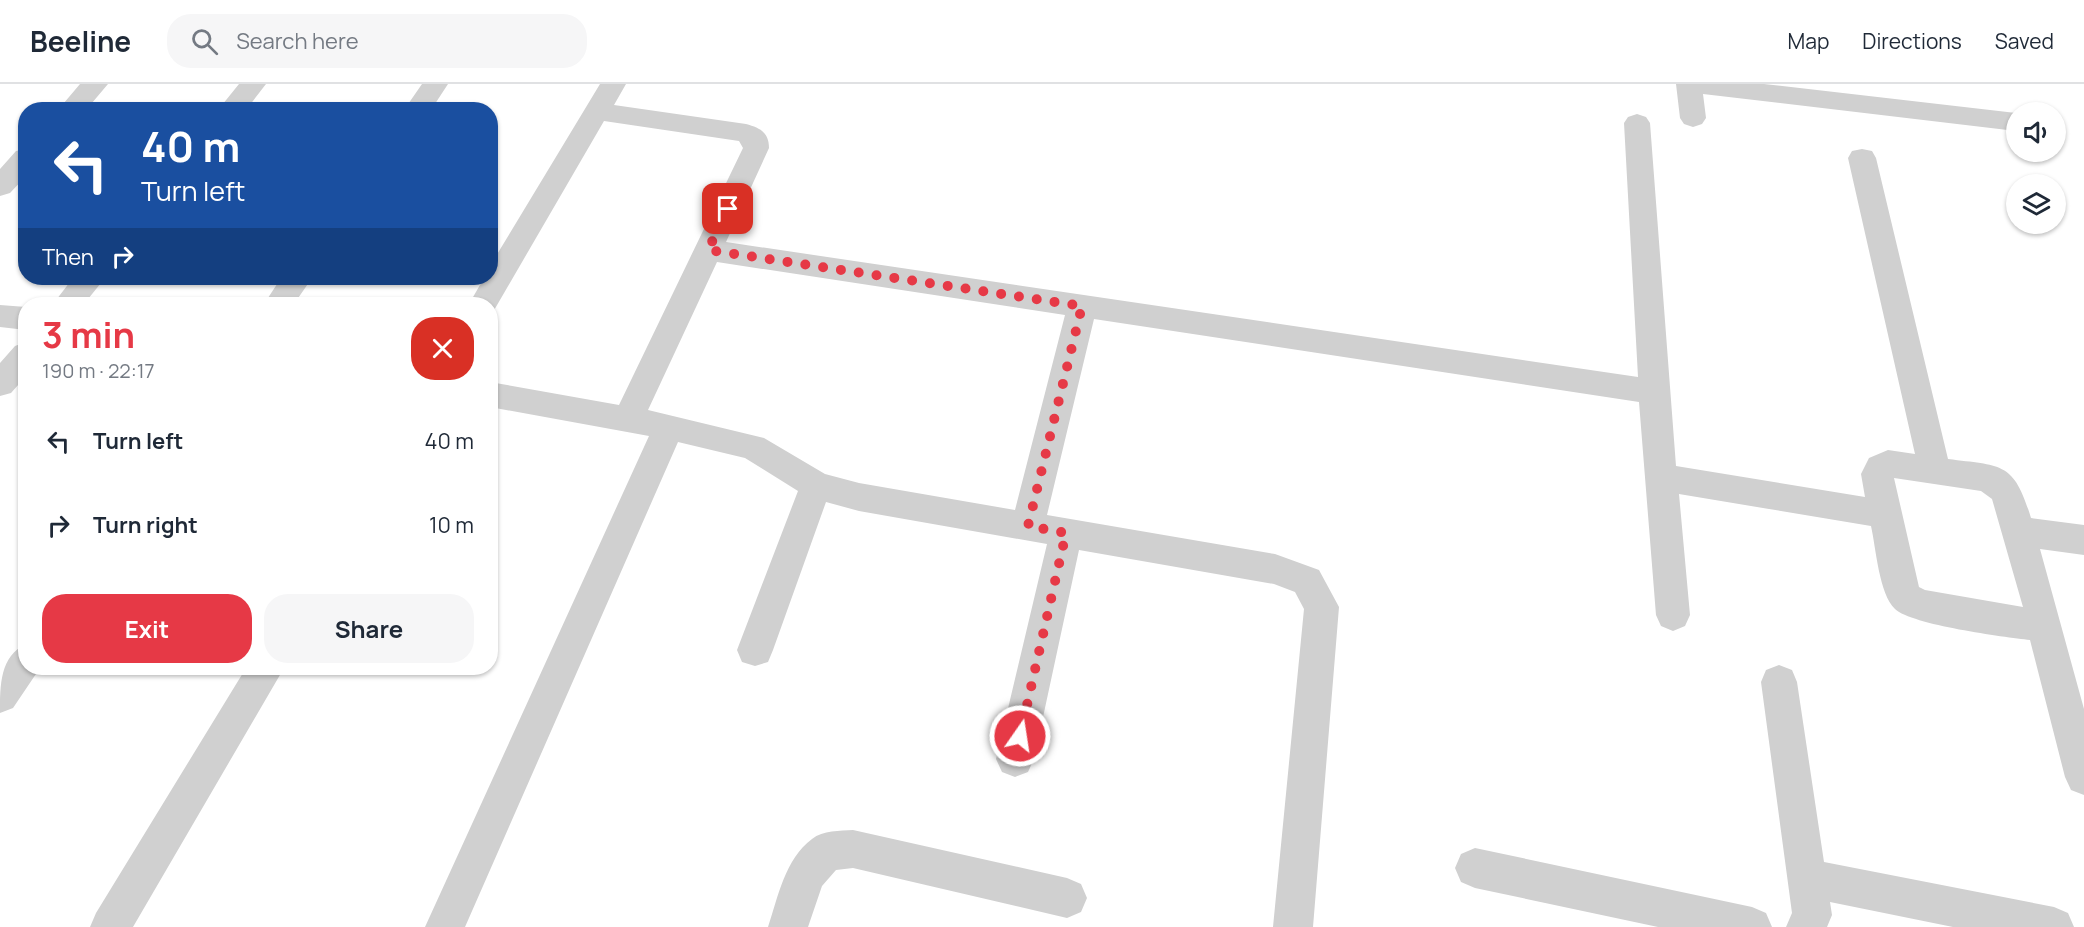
<!DOCTYPE html>
<meta charset="utf-8">
<style>
:root{--surface:#fff;--page:#f6f6f7;--text:#1f2937;--muted:#747a83;--line:#e0e1e3;--accent:#e63946}
body{margin:0;font-family:Manrope,sans-serif;background:var(--page);color:var(--text);height:100vh;display:flex;flex-direction:column;font-size:22px;white-space:nowrap}
*{box-sizing:border-box;margin:0}
p{font-size:20px;color:var(--muted)}
.icon{flex:none;width:33px;height:33px;fill:none;stroke:currentColor;stroke-width:2;stroke-linecap:round;stroke-linejoin:round}
.map{position:relative;flex:1;overflow:hidden}
.drawer{position:absolute;left:18px;top:213px;width:480px;height:378px;display:flex;flex-direction:column;background:var(--surface);border-radius:24px;box-shadow:0 2px 4px #0004}
.drawer>*{flex:none}
.top-card{position:absolute;left:18px;top:18px;width:480px;height:183px;border-radius:24px;box-shadow:0 2px 4px #0004;background:#1a4fa0;color:#fff;overflow:hidden}
.buttons{position:absolute;left:2006px;top:18px;display:grid;gap:12px}
.buttons a{display:grid;place-items:center;width:60px;height:60px;border-radius:50%;background:var(--surface);box-shadow:0 2px 4px #0004;font-size:30px}
.pin{position:absolute;display:grid;place-items:center;width:51px;height:51px;color:#fff;margin:-26px;border-radius:12px;box-shadow:0 3px 9px #0006}
.me{position:absolute;width:66px;margin:-33px;rotate:13deg;stroke-linejoin:round;filter:drop-shadow(0 0 4px #0008)}
.turn{display:flex;align-items:center;gap:21px;height:126px;padding:0 24px;font-size:27px}
.turn .icon{width:78px;height:78px;stroke-width:2.5}
.turn b{display:block;font-size:42px;line-height:51px}
.then{display:flex;align-items:center;height:57px;padding:0 24px;background:#0003;gap:12px;font-size:22px}
.round{display:grid;place-items:center;flex:none;width:63px;height:63px;border-radius:24px;background:var(--page)}
.head{display:flex;align-items:center;justify-content:space-between;height:102px;padding:0 24px}
h1{font-size:36px;font-weight:700;line-height:45px;color:var(--accent)}
.primary-button{display:flex;gap:12px;margin-top:auto;padding:12px 24px}
.primary-button a{flex:1;height:69px;border-radius:24px;background:var(--accent);color:#fff;font-size:24px;font-weight:700;line-height:69px;text-align:center}
.primary-button a+a{background:var(--page);color:var(--text)}
ul{padding:0;list-style:none}
li{display:flex;align-items:center;gap:18px;height:84px;padding:0 24px}
li div{flex:1}
li b{display:block;font-size:22px}
li em{font-style:normal}
header{display:flex;align-items:center;gap:36px;box-sizing:border-box;height:84px;padding:0 30px;background:var(--surface);border-bottom:2px solid var(--line)}
header strong{font-size:28px}
nav{display:flex;gap:33px;margin-inline-start:auto;font-size:21px}
.search{width:420px;height:54px;background:var(--page);display:flex;align-items:center;gap:15px;box-sizing:border-box;padding:0 21px;border-radius:24px;color:var(--muted);font-size:22px}
.map>svg:first-child{display:block}
.lines{fill:none;stroke-linecap:round;stroke-linejoin:round}
.minor{fill:#d0d0d0;fill-rule:evenodd}
.route{stroke:#e63946;stroke-width:10;stroke-dasharray:0 18}
</style>
<header>
<strong>Beeline</strong>
<div class="search"><svg class="icon" aria-label="search" viewBox="0 0 24 24"><circle cx="10" cy="10" r="6"/><path d="M15 15l6 6"/></svg>Search here</div>
<nav><a>Map</a><a>Directions</a><a>Saved</a></nav>
</header>
<div class="map">
<svg width="2084" height="843" viewBox="0 0 2084 843">
<rect width="100%" height="100%" fill="#fff"/>
<g class="lines">
<!-- minor -->
<path class="minor" d="M80,0h28l-22,26h-28z
M239,0h27l-20,26h-28z
M422,0h26l-17,26h-27z
M600,0h26l-12,21 132,19c14,4 23,8 23,24l-43,94 912,135 -14,-254 4,-6 9,-3 9,3 4,6 26,343 189,31 -4,-23 8,-16 19,-8 27,4 -67,-296 4,-7 10,-2 10,2 4,7 72,301c55,7 66,3 83,59l53,7v30l-44,-6 44,160v86l-13,-5 -6,-13 -35,-137c-26,-3 -118,-15 -135,-31 -16,-15 -19,-61 -24,-83l-192,-32 11,121 -5,11 -12,5 -12,-5 -5,-11 -17,-213 -545,-83 -47,196 228,39 44,16 20,37 -26,320h-40l31,-318 -9,-17 -21,-8 -195,-34 -45,209 -6,13 -13,5 -13,-5 -6,-13 51,-215 -188,-33 -33,-9 -53,148 -5,12 -13,4 -13,-4 -5,-12 61,-159 -53,-33 -67,-16 -213,485h-40l224,-491 -159,-29v-25l129,23 124,-257 -4,-7 -135,-20 -111,191 -3,1v-9h-21l15,-26h6v-12zM717,178l348,53 -50,195 -156,-27 -34,-9 -61,-36 -116,-28zM1894,394l87,13 11,8 31,108 -98,-17 -6,-3z
M1676,0h88l252,29v18l-313,-37 3,24 -4,6 -9,3 -9,-3 -4,-6z
M26,65v27l-16,17 -10,3v-27l16,-18z
M73,194h32l-21,26h-31z
M281,194h31l-18,26h-30z
M0,221l26,2v23l-26,-3z
M26,258v34l-15,17 -11,3v-33l15,-17z
M26,560v24h14l-27,40 -13,5c0,-28 0,-57 26,-69z
M1779,581l13,5 5,12 27,180 230,45 14,6 6,14h-121l-123,-25 2,13 -5,12h-41l6,-14 -31,-231 5,-12z
M246,584h38l-151,259h-43l6,-14z
M853,746l214,48 14,6 6,14 -6,14 -14,6 -214,-50 -17,2 -14,16 -14,41h-40c10,-30 17,-68 44,-88 11,-9 28,-8 41,-9z
M1475,764l277,59 14,6 6,14h-114l-183,-39 -14,-6 -6,-14 6,-14z"/>
</g>
<g class="lines">
<!-- route -->
<path class="route" d="M728,125l-20,41 374,56 -54,220 38,7 -46,203"/>
</g>
</svg>
<div class="buttons">
<a><svg class="icon" aria-label="sound" viewBox="0 0 24 24"><path d="M4 9h4l5-4v14l-5-4H4zM17 9q2 3 0 6"/></svg></a>
<a><svg class="icon" aria-label="layers" viewBox="0 0 24 24"><path d="M12 4l9 5-9 5-9-5zM3 14l9 5 9-5"/></svg></a>
</div>
<div class="pin" style="left:728px;top:125px;background:#d93025"><svg class="icon" aria-label="arrive" viewBox="0 0 24 24"><path d="M6 21V4h12l-3 4 3 4H6"/></svg></div>
<svg class="me" style="left:1020px;top:652px" viewBox="-20 -20 40 40"><circle r="17" fill="#e63946" stroke="#fff" stroke-width="3"/><path d="M0-11L8 9 0 5-8 9z" fill="#fff"/></svg>
<div class="top-card">
<div class="turn"><svg class="icon" aria-label="left" viewBox="0 0 24 24"><path d="M17 20v-9H6M10 6l-5 5 5 5"/></svg><div><b>40 m</b>Turn left</div></div>
<div class="then">Then<svg class="icon" aria-label="right" viewBox="0 0 24 24"><path d="M7 20v-9h11M14 6l5 5-5 5"/></svg></div>
</div>
<section class="drawer">
<div class="head"><div><h1>3 min</h1><p>190 m · 22:17</p></div><a class="round" style="background:#d93025;color:#fff"><svg class="icon" aria-label="close" viewBox="0 0 24 24"><path d="M6 6l12 12M18 6L6 18"/></svg></a></div>
<ul>
<li><svg class="icon" aria-label="left" viewBox="0 0 24 24"><path d="M17 20v-9H6M10 6l-5 5 5 5"/></svg><div><b>Turn left</b></div><em>40 m</em></li>
<li><svg class="icon" aria-label="right" viewBox="0 0 24 24"><path d="M7 20v-9h11M14 6l5 5-5 5"/></svg><div><b>Turn right</b></div><em>10 m</em></li>
</ul>
<div class="primary-button"><a>Exit</a><a>Share</a></div>
</section>
</div>
